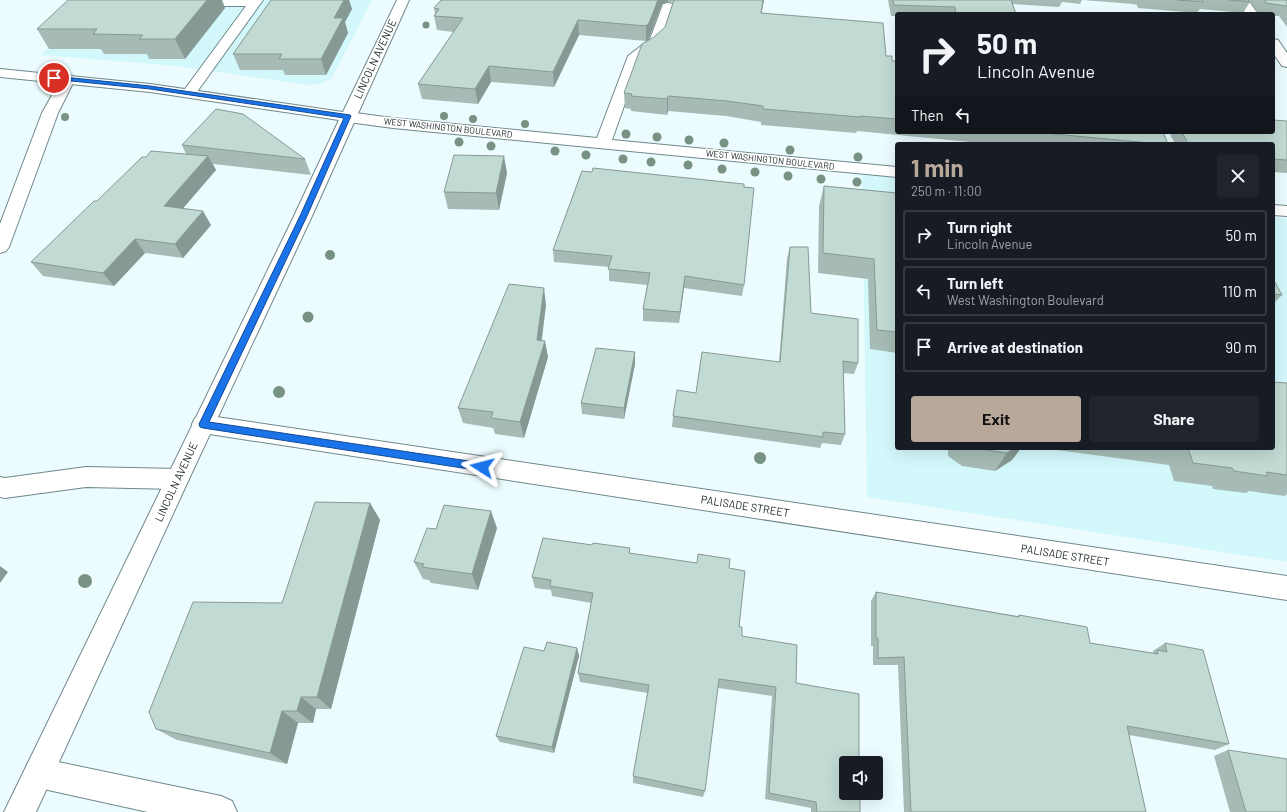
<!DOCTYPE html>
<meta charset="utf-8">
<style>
:root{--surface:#171b24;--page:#20242c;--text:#f1f3f6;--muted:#9ea1a6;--line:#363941;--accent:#b8a89a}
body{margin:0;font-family:Barlow,sans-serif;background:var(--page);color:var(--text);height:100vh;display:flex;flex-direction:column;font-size:15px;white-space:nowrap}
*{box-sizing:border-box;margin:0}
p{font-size:13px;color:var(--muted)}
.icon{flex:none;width:22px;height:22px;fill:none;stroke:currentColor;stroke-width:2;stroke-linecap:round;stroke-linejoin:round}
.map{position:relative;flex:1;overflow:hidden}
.panel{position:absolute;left:895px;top:142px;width:380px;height:308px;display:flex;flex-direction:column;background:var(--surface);border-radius:4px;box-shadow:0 4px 16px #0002}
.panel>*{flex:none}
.top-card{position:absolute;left:895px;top:12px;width:380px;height:122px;border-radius:4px;box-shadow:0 4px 16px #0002;background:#171b24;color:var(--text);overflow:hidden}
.fabs{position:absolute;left:839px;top:756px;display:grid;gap:8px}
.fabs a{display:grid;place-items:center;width:44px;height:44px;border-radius:4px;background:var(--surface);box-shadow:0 4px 16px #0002;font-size:20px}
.pin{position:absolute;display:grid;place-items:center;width:34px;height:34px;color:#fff;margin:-17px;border:2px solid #fff;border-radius:50%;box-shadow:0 1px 4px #0007}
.me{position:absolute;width:44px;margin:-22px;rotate:279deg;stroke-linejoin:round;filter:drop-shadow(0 0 3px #0008)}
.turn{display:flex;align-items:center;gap:14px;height:84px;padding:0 16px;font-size:18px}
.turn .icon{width:52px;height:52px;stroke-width:2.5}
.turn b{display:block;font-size:28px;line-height:34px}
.then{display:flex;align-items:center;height:38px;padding:0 16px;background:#0003;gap:8px;font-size:15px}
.round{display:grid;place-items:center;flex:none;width:42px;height:42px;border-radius:4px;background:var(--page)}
.overview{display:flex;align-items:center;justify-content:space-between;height:68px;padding:0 16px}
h1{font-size:24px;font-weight:700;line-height:30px;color:var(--accent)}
.button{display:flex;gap:8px;margin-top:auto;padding:8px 16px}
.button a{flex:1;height:46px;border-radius:4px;background:var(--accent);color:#111;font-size:16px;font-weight:700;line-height:46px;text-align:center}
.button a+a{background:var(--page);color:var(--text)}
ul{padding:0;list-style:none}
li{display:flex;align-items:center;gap:12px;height:50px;margin:0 8px 6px;padding:0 8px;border:2px solid var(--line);border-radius:4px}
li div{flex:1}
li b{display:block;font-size:15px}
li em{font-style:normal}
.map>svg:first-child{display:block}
.built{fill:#d3f8fc}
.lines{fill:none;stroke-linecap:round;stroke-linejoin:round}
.minor-casing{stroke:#70888b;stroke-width:2}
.major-casing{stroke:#70888b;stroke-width:2}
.minor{fill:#fff;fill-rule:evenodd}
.major{fill:#fff;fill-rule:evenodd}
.tree{fill:#779182}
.wall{fill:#a6bbb5}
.shaded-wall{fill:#879994}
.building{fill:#c1dad3;stroke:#879994}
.route{fill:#1a73e8;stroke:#114b97}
.labels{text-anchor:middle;stroke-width:3;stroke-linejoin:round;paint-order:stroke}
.far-street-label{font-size:9px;fill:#202a2c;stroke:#fff}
.street-label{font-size:11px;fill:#202a2c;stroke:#fff}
</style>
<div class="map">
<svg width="1287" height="812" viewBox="0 0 1287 812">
<rect width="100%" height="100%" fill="#ecfcfe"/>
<!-- built -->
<path class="built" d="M97,0h275l-40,78 -12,6 -12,1 -132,-19 -135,-11z
M862,174l35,4v270h376v-231l14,1v344l-420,-65z"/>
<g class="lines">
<!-- minor casing -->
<g class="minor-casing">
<path id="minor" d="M188,0h75l-69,96 -5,1 -5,-1 -2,-3 64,-87h-53l-4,-1 -2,-3z
M1236,0h12l10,14h-12z
M668,3l5,1 1,3 -11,34 -10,10 -12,7 -29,82 285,27v10l-504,-49 -45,-6 -5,-2 -3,-3 3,-3 5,-2 45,6 204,20 31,-82 22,-17 12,-32 1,-3z
M1273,39l5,1 9,13v14l-5,-1 -9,-13z
M68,75l5,1 2,3 -17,34 -49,134 -3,4 -6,2v-29l42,-111 19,-34 2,-3z
M1273,205l14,1v10l-14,-1z
M203,415l1084,161v24l-1084,-167 -8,-3 -3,-6 3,-6z
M86,467l91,2 8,3 4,7 -4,7 -8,3 -91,-2 -81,11 -5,-1v-20l5,1z
M39,758l182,38 11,5 5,11h-89l-109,-24 -11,-4 -4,-11 4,-11z"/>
</g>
<!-- major casing -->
<g class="major-casing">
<path id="major" d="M397,0h12l-97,216 -123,263 -153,333h-32l290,-596 45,-96 -189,-28 -150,-15v-8l150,15 193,28z"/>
</g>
<!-- minor -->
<use href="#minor" class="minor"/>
<!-- major -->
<use href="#major" class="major"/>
</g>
<!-- trees -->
<g class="tree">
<circle cx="426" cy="25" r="3.5"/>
<circle cx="444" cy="116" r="4"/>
<circle cx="65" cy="117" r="4"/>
<circle cx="473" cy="119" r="4"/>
<circle cx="525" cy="124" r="4"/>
<circle cx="626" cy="134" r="4.5"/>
<circle cx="657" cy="137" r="4.5"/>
<circle cx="689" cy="140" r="4.5"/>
<circle cx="459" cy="142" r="4.5"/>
<circle cx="724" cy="143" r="4.5"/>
<circle cx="491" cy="146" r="4.5"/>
<circle cx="790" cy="150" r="4.5"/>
<circle cx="555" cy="151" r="4.5"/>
<circle cx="586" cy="155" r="4.5"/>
<circle cx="858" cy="157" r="4.5"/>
<circle cx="623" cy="159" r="4.5"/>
<circle cx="651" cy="162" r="4.5"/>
<circle cx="688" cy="165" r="4.5"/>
<circle cx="722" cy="169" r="4.5"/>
<circle cx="755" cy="172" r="4.5"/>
<circle cx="788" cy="176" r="4.5"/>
<circle cx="821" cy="179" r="4.5"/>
<circle cx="857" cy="182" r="4.5"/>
<circle cx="330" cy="255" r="5"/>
<circle cx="308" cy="317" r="5.5"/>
<circle cx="279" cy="392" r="6"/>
<circle cx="760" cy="458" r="6"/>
<circle cx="85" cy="581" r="7"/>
</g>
<!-- wall -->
<path class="wall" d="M271,0h78l3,9 -7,13 3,11 -22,42h-41l-2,-5h-43l-7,-16z
M441,0h323l-3,13 125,43 6,5h5v71h266l-2,12h-171l-133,-13 -1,2 -95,-8v-3l-35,-6 -58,-5 -1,4 -36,-4v-2l-6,-1 -1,-15 30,-56 11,-10 8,-25h-5l-6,2 -13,34 -3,3 -67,-6 -25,52 -63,-5 -13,22 -56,-5 -4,-15 36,-52 -17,-2 -3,-14 1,-2 -1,-6z
M888,0h194l-2,4 -18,-2 -3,5 -46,-3 3,10h-119v2h-6z
M1082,0h166l2,2 -7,11 -43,-4 -3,4 -59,-5 -1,-3 -4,-1z
M1249,0h38v27l-8,-11h-6v-2h-14z
M225,8l-40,51h-36l-2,-5h-43l-3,-5h-52l-12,-20z
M1287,121v52l-14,-1v-28h-98l-6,-12h104z
M182,145l123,14 6,16 -98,-11 3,6 -33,38 28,17 -28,33 -38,-5 -31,33 -71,-10 -12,-14 66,-61 49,-44 40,-3z
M582,171l162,114 -2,11 -58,-8 -5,35 -36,-2v-12l4,-24 -38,-4v-14l-55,-5 -1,-12z
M507,173l-8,37 -51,-1 -4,-17z
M824,186l73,7v160l-27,-4 -2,-70 -50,-6 1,-67z
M790,247l21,66 47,50 -4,11 -11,-1 2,61 -4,11 -19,-2 -2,5 -148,-21 1,-11 23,-23 83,-31 8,-104z
M1273,279l9,16 -9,9z
M546,305l-4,35 6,17 -24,81 -29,-4 -2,-6 -30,-5 -5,-15z
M635,352v12l-11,55 -42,-5 -1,-11z
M1287,383v111l-2,2 -36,-5 -3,2 -33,-4 -1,-3 -38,-5 -5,-16 -127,-17h231z
M948,448h73l-9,12 -17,11 -33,-5 -14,-10z
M370,503l10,17 -49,189h-15l-3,14h-15l-11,41 -110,-24 -21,-11 126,-126z
M497,528l-19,62 -47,-7 -2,-3 -6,-1 -9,-17 22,-33z
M630,554l99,14 10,59 3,9 54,47 64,129h-49v-4l-46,-9 7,-103 -54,-8 -13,103 -2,6 -70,-14v-7l15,-83 -68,-11 -2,-9 13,-70 -39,-7 -1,-6 -16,-2 -3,-11z
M876,592l141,24 2,-1 71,28 62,10h1v-2l12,-8 64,101 -14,6 -86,-15 17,77h-242l-6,-147h-25v-19h-2v-45z
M577,648l2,8 -25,97 -54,-11 -4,-6 48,-85z
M1228,750l59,62h-57l-16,-56z"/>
<!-- shaded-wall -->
<path class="shaded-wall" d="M207,0h15l3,8 -40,51 -10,-20z
M344,0h5l3,9 -7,13 3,11 -22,42 -5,-16 13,-41z
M658,0h10v2l-6,2 -13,34 -3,3v-15z
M763,0h1l-5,27 2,-14z
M578,20l1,15 -25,52 -1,-15z
M489,66l2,16 -13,22 -3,-15z
M668,96v15l-1,4v-16z
M208,156l8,14 -43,50 -9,-14z
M504,156l3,17 -8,37 -3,-17z
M203,211l8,14 -28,33 -8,-14z
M135,239l10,14 -31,33 -11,-13z
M685,276l-1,12 -5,35 1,-11z
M544,288l2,17 -7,51 -2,-16z
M545,341l3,16 -24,81 -4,-16z
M635,352v12l-11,55v-11z
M1015,448h6l-9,12 -17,11 12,-18z
M370,503l10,17 -49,189 -14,-12z
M491,511l6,17 -19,62 -6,-16z
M0,566l8,6 -8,11z
M577,648l2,8 -25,97 -2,-6z
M301,697l15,12 -3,14 -16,-12z
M282,711l16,12 -11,41 -17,-11z"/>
<!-- building -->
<path class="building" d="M68,0h139l-32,39h-36l4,-4 -50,-1 4,-5h-60z
M271,0h73l-10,18h9l-22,41h-42l3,-5h-49z
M441,0h217l-9,23 -3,3 -68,-6 -25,52 -64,-6 -14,23 -57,-5 45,-66 -29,-2 5,-7 -5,-1z
M674,0h89l-2,13 122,10 3,33h6v5h5v58l-37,-3v1l-97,-8v-3l-36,-5 -59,-5 -1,3 -36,-3 1,-2 -8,-1 18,-49 12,-7 11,-10z
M893,0h118l5,14h-60l-1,-7 -61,-2z
M1178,0h24l1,2z
M1229,0h19l2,2z
M1264,0h23v7l-1,-1 -20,-3z
M216,109l27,5 62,45 -123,-14z
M1273,120l14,1v39l-14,-1v-15h-85l-6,-12h91z
M1033,132h130l5,12h-7z
M151,151l57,5 -44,50 39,5 -28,33 -40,-5 -32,34 -72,-11 63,-61h3l45,-44h4z
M454,155l50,1 -8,37 -52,-1z
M593,168l151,16v3l10,1 -10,97 -59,-9 -5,36 -37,-3 7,-36 -42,-4 4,-13 -59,-6 29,-79 10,1z
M824,186l73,7v139l-20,-2 -3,-71 -51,-6z
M790,247h18l3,66 47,6v44l-15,-2 2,73 -22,-2v5l-150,-21 4,-26 19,3 6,-41 78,10z
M1273,279l9,16 -9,-1z
M509,284l35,4 -7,52 8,1 -25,81 -29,-4 2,-6 -35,-4z
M596,348l39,4 -11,56 -43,-5z
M1273,382l14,1v92l-21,-3 2,4 -34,-5 -2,-3 -39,-5 -5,-15h85z
M973,448h42l-8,5z
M315,502l55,1 -53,194h-16l-4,14h-15l-12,42 -114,-24 -7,-17 44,-110 89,1z
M444,505l47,6 -19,63 -50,-7 2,-3 -10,-2 13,-34 9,1z
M543,538l49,7 1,-2 37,5 -1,5 68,10 1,-9 32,5 -1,9 16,3 -6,56h3v9l55,9 -1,38 63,11v69h-13v30h14v19h-43l-1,-10 -47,-9 7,-106 -57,-8 -14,112 -72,-15 16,-91 -71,-12 15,-80 -43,-7 1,-6 -19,-3z
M876,592l143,25v-2l68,12 3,16 68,11 -1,-4 10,2 -2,-9 38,7 26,94 -102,-18 19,86h-235l-7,-155 -26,1v-20h-2z
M547,642l30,6 -25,99 -56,-11 28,-89 20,4z
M1228,750l59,9v53h-41z"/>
<!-- route -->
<path class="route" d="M54,76l96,10 200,29 1,1 -44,100 -98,206 273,41 4,1 1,3 -1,2 -4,2 -279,-43 -3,-1 -1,-3 101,-208 44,-98 -194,-29 -98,-10v-2z"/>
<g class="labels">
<!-- far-street labels -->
<g class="far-street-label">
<text transform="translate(448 128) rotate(6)" y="3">WEST WASHINGTON BOULEVARD</text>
<text transform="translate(770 160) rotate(6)" y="3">WEST WASHINGTON BOULEVARD</text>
</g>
<!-- street labels -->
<g class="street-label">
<text transform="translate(375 59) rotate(-65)" y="4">LINCOLN AVENUE</text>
<text transform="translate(176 482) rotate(-65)" y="4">LINCOLN AVENUE</text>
<text transform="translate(745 506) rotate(9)" y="4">PALISADE STREET</text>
<text transform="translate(1065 555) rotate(9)" y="4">PALISADE STREET</text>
</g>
</g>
</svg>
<div class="fabs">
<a><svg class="icon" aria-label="sound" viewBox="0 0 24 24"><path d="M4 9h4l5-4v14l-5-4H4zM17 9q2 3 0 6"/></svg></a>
</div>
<div class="pin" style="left:54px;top:78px;background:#d93025"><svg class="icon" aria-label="arrive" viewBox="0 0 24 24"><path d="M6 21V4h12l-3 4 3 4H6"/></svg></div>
<svg class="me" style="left:482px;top:467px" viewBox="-20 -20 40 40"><path d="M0-17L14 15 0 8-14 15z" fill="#1a73e8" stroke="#fff" stroke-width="4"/></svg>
<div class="top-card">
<div class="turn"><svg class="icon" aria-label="right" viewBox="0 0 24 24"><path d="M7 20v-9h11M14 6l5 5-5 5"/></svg><div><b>50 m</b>Lincoln Avenue</div></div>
<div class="then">Then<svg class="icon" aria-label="left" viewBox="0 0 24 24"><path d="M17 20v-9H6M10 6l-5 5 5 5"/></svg></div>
</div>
<section class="panel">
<div class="overview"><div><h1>1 min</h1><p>250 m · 11:00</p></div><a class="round"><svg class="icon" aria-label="close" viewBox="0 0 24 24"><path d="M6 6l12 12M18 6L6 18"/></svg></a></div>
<ul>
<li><svg class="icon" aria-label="right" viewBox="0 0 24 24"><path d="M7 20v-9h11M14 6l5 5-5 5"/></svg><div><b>Turn right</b><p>Lincoln Avenue</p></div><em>50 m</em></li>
<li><svg class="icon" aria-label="left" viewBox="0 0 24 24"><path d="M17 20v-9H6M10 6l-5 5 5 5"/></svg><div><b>Turn left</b><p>West Washington Boulevard</p></div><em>110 m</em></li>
<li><svg class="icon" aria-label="arrive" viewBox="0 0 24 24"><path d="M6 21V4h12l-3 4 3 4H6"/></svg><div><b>Arrive at destination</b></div><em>90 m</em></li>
</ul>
<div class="button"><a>Exit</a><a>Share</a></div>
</section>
</div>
